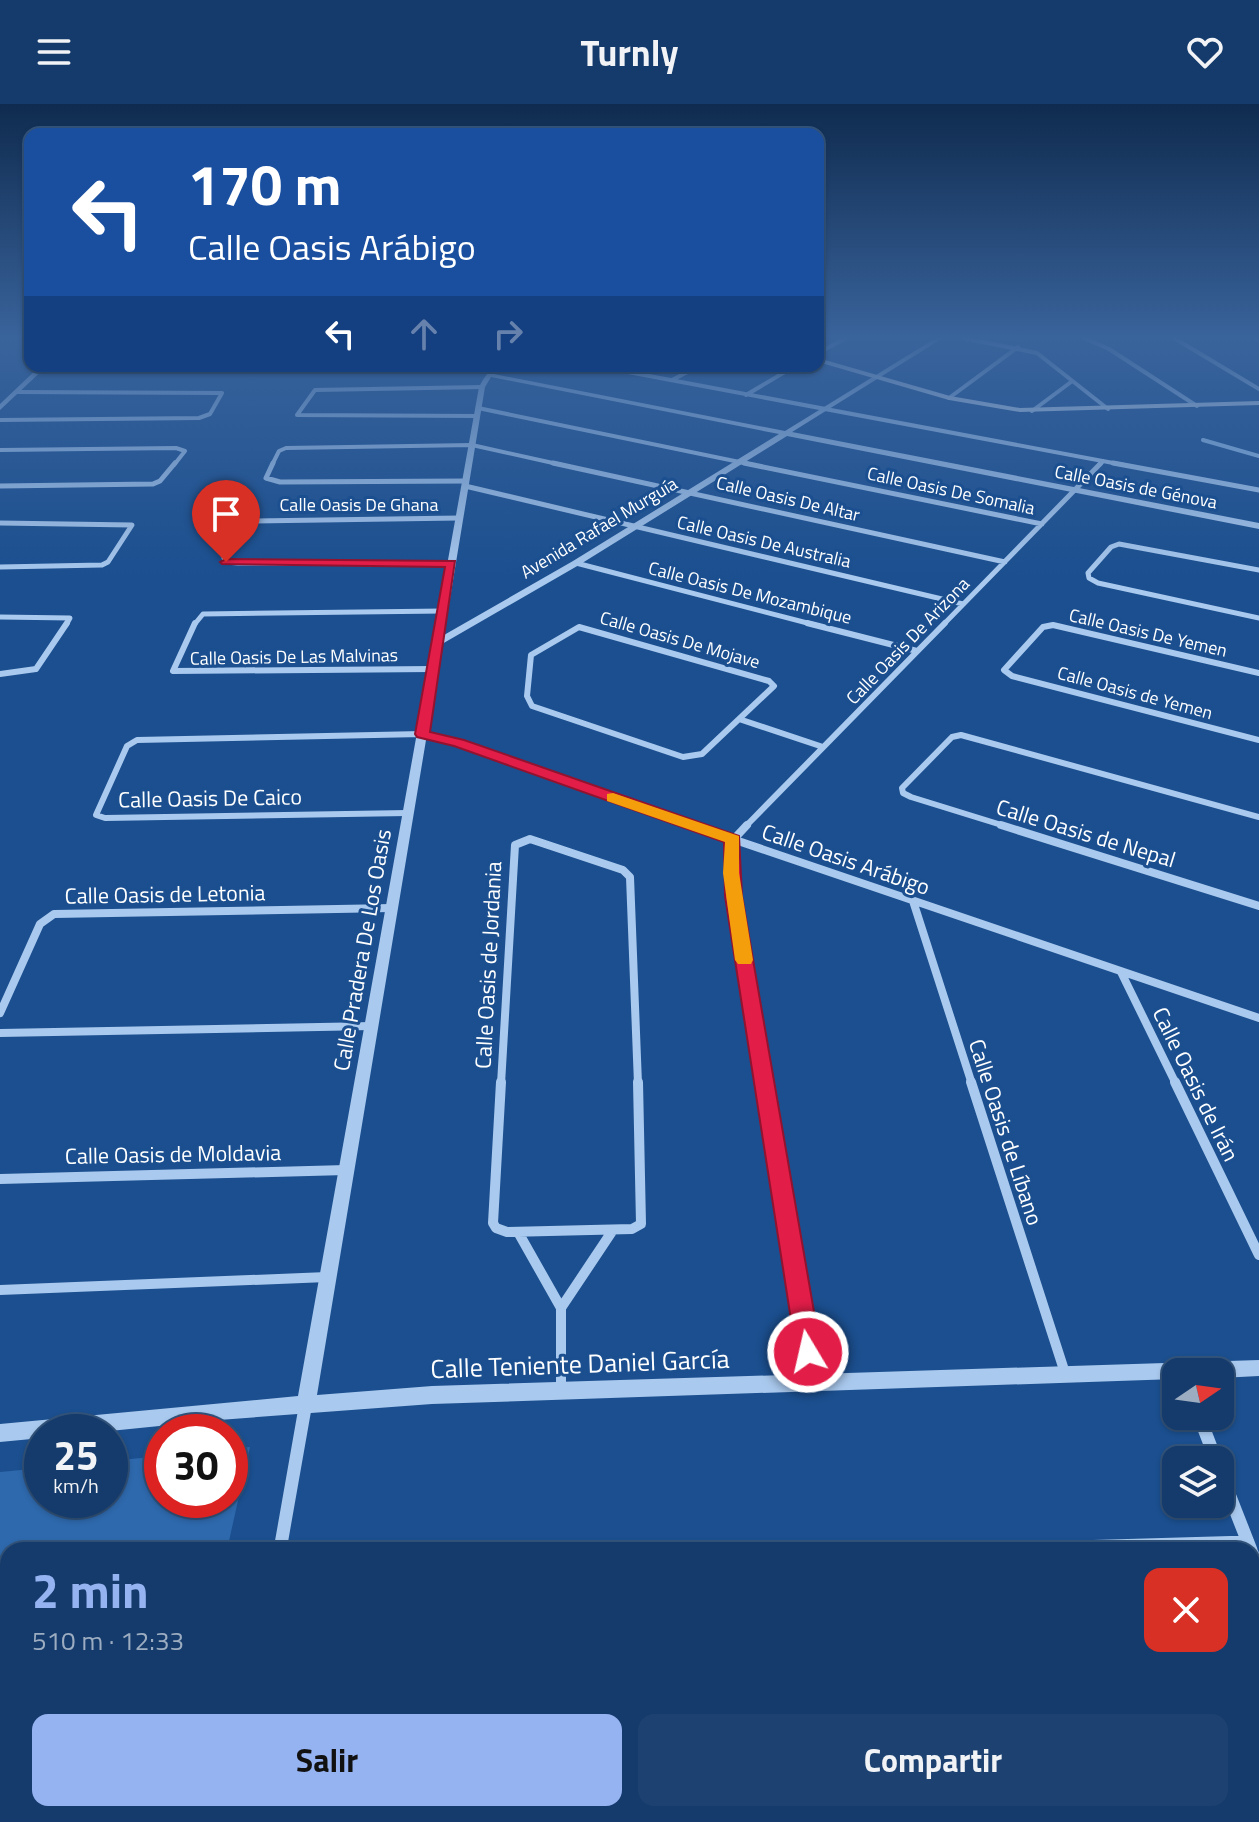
<!DOCTYPE html>
<html lang="es">
<meta charset="utf-8">
<style>
:root{--surface:#143b6b;--page:#1d4271;--text:#f1f3f6;--muted:#9dadc1;--line:#33557e;--accent:#95b2f1}
body{margin:0;font-family:"Titillium Web",sans-serif;background:var(--page);color:var(--text);height:100vh;display:flex;flex-direction:column;font-size:30px;white-space:nowrap}
*{box-sizing:border-box;margin:0}
p{font-size:26px;color:var(--muted)}
.icon{flex:none;width:44px;height:44px;fill:none;stroke:currentColor;stroke-width:2;stroke-linecap:round;stroke-linejoin:round}
.map{position:relative;flex:1;overflow:hidden}
.drawer{position:absolute;left:0px;top:1438px;width:1260px;height:280px;display:flex;flex-direction:column;background:var(--surface);border-radius:24px 24px 0 0;box-shadow:0 2px 6px #0004,0 0 0 2px var(--line)}
.drawer>*{flex:none}
.guide{position:absolute;left:24px;top:24px;width:800px;height:244px;border-radius:16px;box-shadow:0 2px 6px #0004,0 0 0 2px var(--line);background:#1a4fa0;color:#fff;overflow:hidden}
.needle{width:52px;rotate:77deg}
.fabs{position:absolute;left:1162px;top:1254px;display:grid;gap:16px}
.fabs a{display:grid;place-items:center;width:72px;height:72px;border-radius:16px;background:var(--surface);box-shadow:0 2px 6px #0004,0 0 0 2px var(--line);font-size:40px}
.speed{position:absolute;left:24px;top:1310px;display:flex;gap:16px;font-size:40px;font-weight:700;text-align:center}
.speed>*{display:grid;place-content:center;width:104px;height:104px;border-radius:50%;background:var(--surface);box-shadow:0 2px 6px #0004,0 0 0 2px var(--line);line-height:1}
.speed small{font-size:20px;font-weight:400}
.speed .limit{border:12px solid #d22;background:#fff;color:#111}
.pin{position:absolute;display:grid;place-items:center;width:68px;height:68px;color:#fff;margin:-82px -34px;border-radius:50% 50% 50% 0;rotate:-45deg;box-shadow:0 0 8px #0007}
.pin .icon{rotate:45deg}
.me{position:absolute;width:88px;margin:-44px;rotate:351deg;stroke-linejoin:round;filter:drop-shadow(0 0 6px #0008)}
.turn{display:flex;align-items:center;gap:28px;height:168px;padding:0 32px;font-size:36px}
.turn .icon{width:104px;height:104px;stroke-width:2.5}
.turn b{display:block;font-size:56px;line-height:68px}
.lanes{display:flex;align-items:center;height:76px;padding:0 32px;background:#0003;justify-content:center;gap:40px;direction:ltr}
.lanes .off{opacity:.35}
.round{display:grid;place-items:center;flex:none;width:84px;height:84px;border-radius:16px;background:var(--page)}
.headline{display:flex;align-items:center;justify-content:space-between;height:136px;padding:0 32px}
h1{font-size:48px;font-weight:700;line-height:60px;color:var(--accent)}
.action{display:flex;gap:16px;margin-top:auto;padding:16px 32px}
.action a{flex:1;height:92px;border-radius:16px;background:var(--accent);color:#111;font-size:32px;font-weight:700;line-height:92px;text-align:center}
.action a+a{background:var(--page);color:var(--text)}
header{display:flex;justify-content:space-between;align-items:center;height:104px;padding:0 32px;background:var(--surface);font-size:36px;font-weight:700}
.map>svg:first-child{display:block}
.green{fill:#2e69ad}
.lines{fill:none;stroke-linecap:round;stroke-linejoin:round}
.stream{stroke:#9cc4f0;stroke-width:4}
.minor-far5{stroke:#a9c9ee;stroke-width:4}
.minor-far4{stroke:#a9c9ee;stroke-width:5}
.minor-far3{stroke:#a9c9ee;stroke-width:6}
.minor-far2{stroke:#a9c9ee;stroke-width:8}
.minor-far1{stroke:#a9c9ee;stroke-width:10}
.minor{stroke:#a9c9ee;stroke-width:13}
.tertiary{fill:#a9c9ee;fill-rule:evenodd}
.secondary{fill:#d6e6fa;fill-rule:evenodd}
.route{fill:#e11d48;stroke:#92132f;stroke-width:2}
.slow{fill:#f59e0b}
.labels{text-anchor:middle;stroke-width:6;stroke-linejoin:round;paint-order:stroke}
.far-street-label{font-size:18px;fill:#fff;stroke:#1b4f8f}
.street-label{font-size:22px;fill:#fff;stroke:#1b4f8f}
.near-street-label{font-size:26px;fill:#fff;stroke:#1b4f8f}
</style>
<header><svg class="icon" aria-label="menu" viewBox="0 0 24 24"><path d="M4 6h16M4 12h16M4 18h16"/></svg>Turnly<svg class="icon" aria-label="heart" viewBox="0 0 24 24"><path d="M12 20l-8-8c-3-5 5-10 8-4 3-6 11-1 8 4z"/></svg></header>
<div class="map">
<svg width="1259" height="1718" viewBox="0 0 1259 1718">
<rect width="100%" height="100%" fill="#1b4f8f"/>
<!-- green -->
<path class="green" d="M250,1343l-23,103h-219v264h162l-2,8h-168v-350l42,-4v32h68v-39l52,-5v44h68v-51z"/>
<g class="lines">
<!-- stream -->
<path class="stream" d="M1203,336l56,16"/>
<!-- minor-far5 -->
<path class="minor-far5" d="M963,234l74,15 71,56
M1084,234l25,11 88,57
M1174,234l85,51
M1255,234l4,2
M818,249l28,-15
M596,262l528,99
M44,263l66,-1
M672,276l27,-14
M746,291l49,-29
M949,294l69,-51
M478,304l276,57
M1032,307l39,-29
M477,312l-180,-1 18,-25 167,-3
M0,316l199,-2 11,-4 12,-21 -205,-1
M0,346l176,-2 9,3 -11,14
M272,361l7,-14 7,-3 186,-3 90,20
M1099,361l4,-4"/>
<!-- minor-far4 -->
<path class="minor-far4" d="M273,359l-7,15 14,4 186,-1
M553,359l452,99
M744,359l298,61
M1113,359l146,27
M0,382l153,-2 7,-3 15,-18
M465,382l498,118
M0,419l132,2 -24,37 -6,3 -102,2
M451,459h-213l-12,-1 -2,-4 16,-34 8,-3 211,-3
M576,459l239,62
M1259,466l-140,-26 -8,3 -23,26 1,5 9,5 161,35
M0,513l70,1 -4,7
M194,521l9,-11 240,-3
M943,521l158,-162"/>
<!-- minor-far3 -->
<path class="minor-far3" d="M195,519l-22,48 260,-2
M807,519l110,28
M579,523l190,54 5,5 -72,68 -19,3 -151,-51 -5,-10 4,-41z
M1259,569l-206,-48 -10,2 -39,43 8,6 247,64
M0,570l36,-5 31,-46
M739,615l84,28
M408,709l-303,5 -9,-3 31,-69 10,-6 285,-6 37,9 238,84
M745,723l200,-204
M1008,723l-97,-30 -8,-4 -1,-5 50,-51 9,-2 298,82"/>
<!-- minor-far2 -->
<path class="minor-far2" d="M691,721l568,193
M747,721l-14,15 -3,15 35,229
M1001,721l258,81
M913,797l59,183
M1121,868l55,112
M0,909l40,-89 14,-10 338,-6
M0,929l372,-7
M501,980l14,-239 15,-6 93,31 7,7 8,207"/>
<!-- minor-far1 -->
<path class="minor-far1" d="M501,978l-8,141 3,5 11,4 125,-3 9,-5 -3,-142
M764,978l49,300
M971,978l94,291
M1175,978l84,173
M0,1075l346,-9
M518,1128l43,76v82
M0,1186l327,-13
M561,1204l52,-78
M305,1306l1,-5"/>
<!-- minor -->
<path class="minor" d="M1199,1312l17,44
M1220,1367l31,79
M280,1446l25,-142
M977,1446l271,-8
M1252,1449l7,17
M230,1718l2,-8"/>
<!-- tertiary -->
<path class="tertiary" d="M936,234h7l-151,94 467,91v6l-472,-93 -208,129 -137,79 -125,751 115,-9 827,-26v16l-39,2v-6h-44v7l-744,25 -213,16 -119,12h-58v6l-42,4v-18l298,-28 181,-1009c6,-11 12,-21 25,-21l-10,8 291,57zM491,273l288,57 -206,127 -129,74 41,-248z
M40,262h7l-47,44v-6z"/>
<!-- secondary -->
<path class="secondary" d="M818,254l132,38 70,12 239,-7v4l-239,7 -71,-12 -131,-38z"/>
</g>
<!-- sky -->
<linearGradient id="sky" x2="0" y2="1"><stop stop-color="#0f2b4f"/><stop offset="0.49" stop-color="#39639b"/><stop offset="1" stop-color="#39639b" stop-opacity="0"/></linearGradient>
<rect width="1259" height="474" fill="url(#sky)"/>
<!-- route -->
<path class="route" d="M226,455l229,2 -25,171 34,8 275,96 3,60 79,456 -4,7 -9,4 -9,-4 -3,-7 -71,-456 -1,-54 -270,-96 -37,-9 -2,-3 30,-167 -223,-3 -2,-2z"/>
<!-- slow -->
<path class="slow" d="M613,689l126,43v37l14,87 -2,4h-13l-3,-4 -12,-87 2,-31 -118,-41v-7z"/>
<g class="labels">
<!-- far-street labels -->
<g class="far-street-label">
<text transform="translate(1136 383) rotate(11)" y="6">Calle Oasis de Génova</text>
<text transform="translate(951 387) rotate(12)" y="6">Calle Oasis De Somalia</text>
<text transform="translate(788 395) rotate(13)" y="6">Calle Oasis De Altar</text>
<text x="359" y="407">Calle Oasis De Ghana</text>
<text transform="translate(599 424) rotate(-31)" y="6">Avenida Rafael Murguía</text>
<text transform="translate(764 438) rotate(13)" y="6">Calle Oasis De Australia</text>
<text transform="translate(750 489) rotate(14)" y="6">Calle Oasis De Mozambique</text>
<text transform="translate(1148 529) rotate(13)" y="6">Calle Oasis De Yemen</text>
<text transform="translate(680 536) rotate(16)" y="6">Calle Oasis De Mojave</text>
<text transform="translate(908 537) rotate(-46)" y="6">Calle Oasis De Arizona</text>
<text transform="translate(294 553) rotate(-1)" y="6">Calle Oasis De Las Malvinas</text>
<text transform="translate(1135 589) rotate(15)" y="6">Calle Oasis de Yemen</text>
</g>
<!-- street labels -->
<g class="street-label">
<text transform="translate(210 694) rotate(-1)" y="8">Calle Oasis De Caico</text>
<text transform="translate(1086 729) rotate(17)" y="8">Calle Oasis de Nepal</text>
<text transform="translate(846 755) rotate(19)" y="8">Calle Oasis Arábigo</text>
<text transform="translate(165 790) rotate(-1)" y="8">Calle Oasis de Letonia</text>
<text transform="translate(362 846) rotate(-80)" y="8">Calle Pradera De Los Oasis</text>
<text transform="translate(488 861) rotate(-87)" y="8">Calle Oasis de Jordania</text>
<text transform="translate(1196 980) rotate(64)" y="8">Calle Oasis de Irán</text>
<text transform="translate(1006 1028) rotate(72)" y="8">Calle Oasis de Líbano</text>
<text transform="translate(173 1050) rotate(-1)" y="8">Calle Oasis de Moldavia</text>
</g>
<!-- near-street labels -->
<g class="near-street-label">
<text transform="translate(580 1260) rotate(-2)" y="9">Calle Teniente Daniel García</text>
</g>
</g>
</svg>
<div class="fabs">
<a><svg class="needle" viewBox="-14 -14 28 28"><path d="M0-13l5 13h-10z" fill="#e53935"/><path d="M0 13l5-13h-10z" fill="#9dadc1"/></svg></a>
<a><svg class="icon" aria-label="layers" viewBox="0 0 24 24"><path d="M12 4l9 5-9 5-9-5zM3 14l9 5 9-5"/></svg></a>
</div>
<div class="speed"><div>25<small>km/h</small></div><div class="limit">30</div></div>
<div class="pin" style="left:226px;top:458px;background:#d93025"><svg class="icon" aria-label="arrive" viewBox="0 0 24 24"><path d="M6 21V4h12l-3 4 3 4H6"/></svg></div>
<svg class="me" style="left:808px;top:1248px" viewBox="-20 -20 40 40"><circle r="17" fill="#e11d48" stroke="#fff" stroke-width="3"/><path d="M0-11L8 9 0 5-8 9z" fill="#fff"/></svg>
<div class="guide">
<div class="turn"><svg class="icon" aria-label="left" viewBox="0 0 24 24"><path d="M17 20v-9H6M10 6l-5 5 5 5"/></svg><div><b>170 m</b>Calle Oasis Arábigo</div></div>
<div class="lanes"><svg class="icon" aria-label="left" viewBox="0 0 24 24"><path d="M17 20v-9H6M10 6l-5 5 5 5"/></svg><svg class="icon off" aria-label="ahead" viewBox="0 0 24 24"><path d="M12 20V5M6 11l6-6 6 6"/></svg><svg class="icon off" aria-label="right" viewBox="0 0 24 24"><path d="M7 20v-9h11M14 6l5 5-5 5"/></svg></div>
</div>
<section class="drawer">
<div class="headline"><div><h1>2 min</h1><p>510 m · 12:33</p></div><a class="round" style="background:#d93025;color:#fff"><svg class="icon" aria-label="close" viewBox="0 0 24 24"><path d="M6 6l12 12M18 6L6 18"/></svg></a></div>
<div class="action"><a>Salir</a><a>Compartir</a></div>
</section>
</div>
